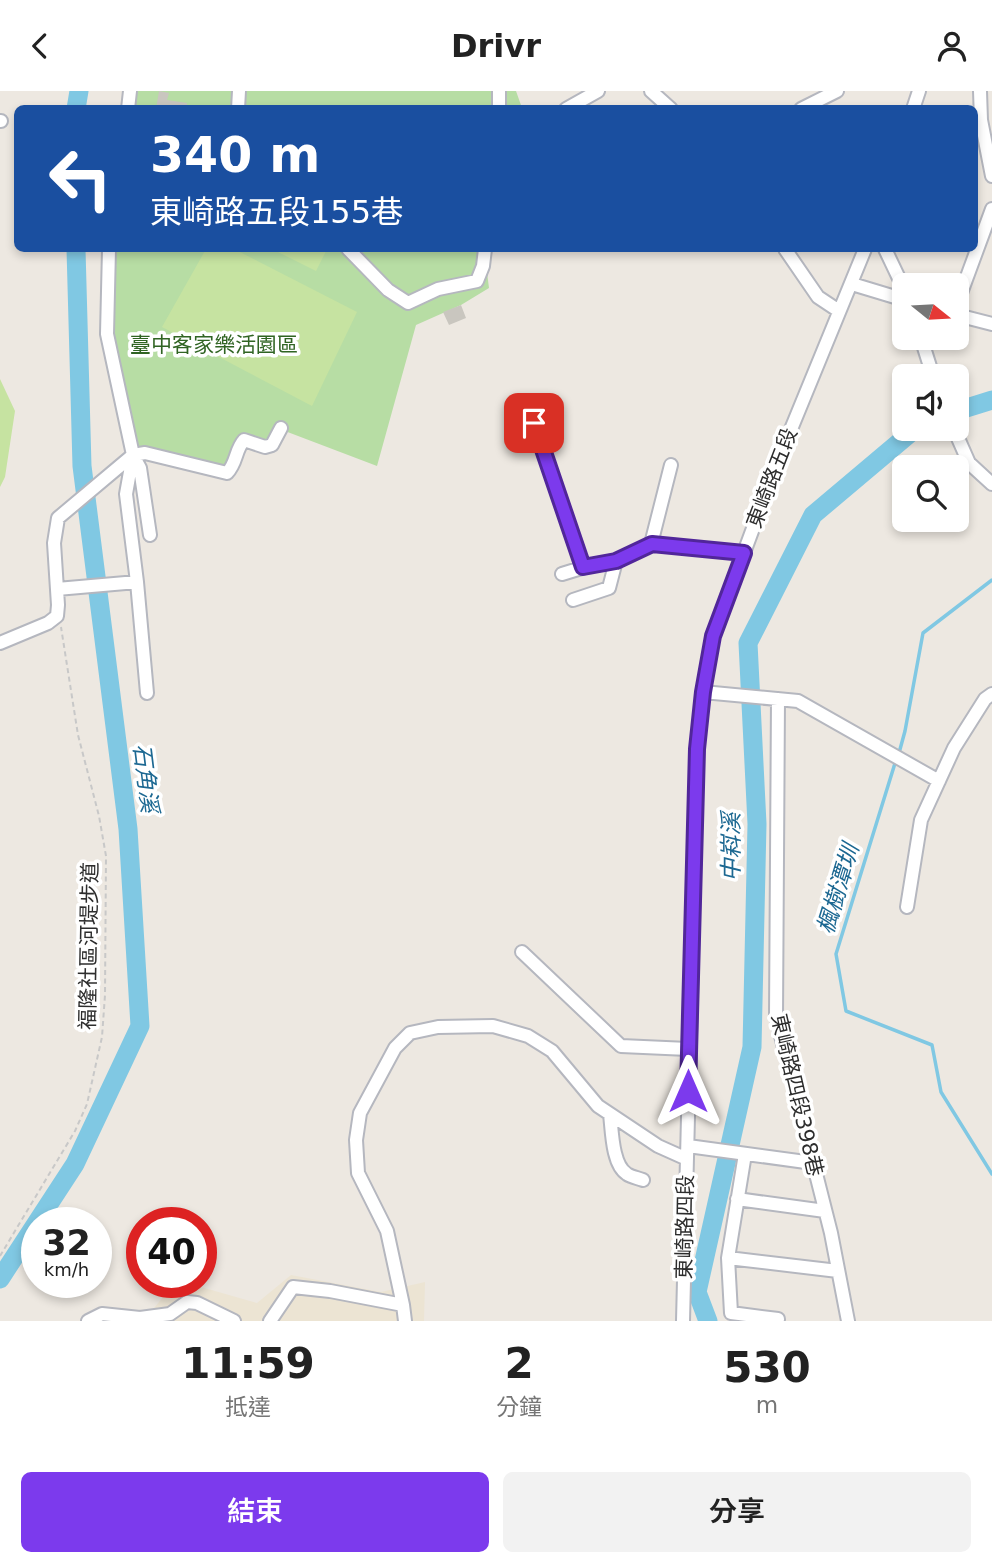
<!DOCTYPE html>
<html lang="zh-TW">
<meta charset="utf-8">
<style>
:root{--surface:#fff;--page:#f2f2f2;--text:#222;--muted:#767676;--accent:#7c3aed}
body{margin:0;font-family:"DejaVu Sans","Noto Sans TC",sans-serif;background:var(--page);color:var(--text);height:100vh;display:flex;flex-direction:column;font-size:26px;white-space:nowrap}
*{box-sizing:border-box;margin:0}
p{font-size:23px;color:var(--muted)}
.icon{flex:none;width:38px;height:38px;fill:none;stroke:currentColor;stroke-width:2;stroke-linecap:round;stroke-linejoin:round}
.map{position:relative;height:1230px;overflow:hidden}
.panel{display:flex;flex-direction:column;background:var(--surface);flex:1}
.panel>*{flex:none}
.guide{position:absolute;left:14px;top:14px;width:964px;height:147px;border-radius:10px;box-shadow:0 4px 10px #0003;background:#1a4fa0;color:#fff;overflow:hidden}
.needle{width:46px;rotate:108deg}
.buttons{position:absolute;left:892px;top:182px;display:grid;gap:14px}
.buttons a{display:grid;place-items:center;width:77px;height:77px;border-radius:10px;background:var(--surface);box-shadow:0 4px 10px #0003;font-size:35px}
.speed{position:absolute;left:21px;top:1116px;display:flex;gap:14px;font-size:35px;font-weight:700;text-align:center}
.speed>*{display:grid;place-content:center;width:91px;height:91px;border-radius:50%;background:var(--surface);box-shadow:0 4px 10px #0003;line-height:1}
.speed small{font-size:18px;font-weight:400}
.speed .limit{border:10px solid #d22;background:#fff;color:#111}
.pin{position:absolute;display:grid;place-items:center;width:60px;height:60px;color:#fff;margin:-30px;border-radius:14px;box-shadow:0 4px 10px #0006}
.me{position:absolute;width:77px;margin:-38px;rotate:0deg;stroke-linejoin:round;filter:drop-shadow(0 0 5px #0008)}
.turn{display:flex;align-items:center;gap:24px;height:147px;padding:0 21px;font-size:32px}
.turn .icon{width:91px;height:91px;stroke-width:2.5}
.turn b{display:block;font-size:49px;line-height:60px}
.eta{display:flex;justify-content:space-evenly;align-items:center;height:119px;text-align:center}
.eta b{font-size:42px;font-weight:600;line-height:49px}
.cta{display:flex;gap:14px;margin-top:auto;padding:14px 21px}
.cta a{flex:1;height:80px;border-radius:10px;background:var(--accent);color:#fff;font-size:28px;font-weight:600;line-height:80px;text-align:center}
.cta a+a{background:var(--page);color:var(--text)}
header{display:flex;justify-content:space-between;align-items:center;height:91px;padding:0 21px;background:var(--surface);font-size:32px;font-weight:600}
.map>svg:first-child{display:block}
.education{fill:#ece4d3}
.green{fill:#b7dda4}
.pitch{fill:#c6e3a1}
.lines{fill:none;stroke-linecap:round;stroke-linejoin:round}
.stream{stroke:#80c8e3;stroke-width:3.5}
.river{stroke:#80c8e3;stroke-width:19}
.building{fill:#c9c6bf}
.minor-casing{stroke:#b5b7bf;stroke-width:16}
.path{stroke:#c8c8c8;stroke-width:2;stroke-dasharray:5 3.5;stroke-linecap:butt}
.minor{stroke:#fff;stroke-width:12}
.route-casing{stroke:#51269a;stroke-width:18}
.route{stroke:#7c3aed;stroke-width:12}
.labels{text-anchor:middle;stroke-width:7;stroke-linejoin:round;paint-order:stroke}
.park-label{font-size:21px;fill:#306423;stroke:#fff}
.street-label{font-size:21px;fill:#2d2d2d;stroke:#fff}
.water-label{font-size:23px;font-style:italic;fill:#1c6892;stroke:#fff}
</style>
<header><svg class="icon" aria-label="back" viewBox="0 0 24 24"><path d="M15 5l-7 7 7 7"/></svg>Drivr<svg class="icon" aria-label="person" viewBox="0 0 24 24"><circle cx="12" cy="8" r="4"/><path d="M4 21q1-7 8-7t8 7"/></svg></header>
<div class="map">
<svg width="992" height="1230" viewBox="0 0 992 1230">
<rect width="100%" height="100%" fill="#ede8e1"/>
<!-- education -->
<path class="education" d="M291,1184l90,17 44,-10 -1,39h-281l32,-38h12l70,20z"/>
<!-- green -->
<path class="green" d="M138,0h378l6,17 -390,1z
M114,158h370l5,39 -28,17 -45,20 -39,141 -100,-38 -10,17 -25,-7 -16,34 -88,-26 -26,-114z"/>
<!-- pitch -->
<path class="pitch" d="M206,158h28l123,63 -45,94 -150,-79z
M272,158h55l-11,22z
M0,288l15,32 -10,66 -5,10z"/>
<g class="lines">
<!-- stream -->
<path class="stream" d="M899,662l6,-22 18,-98 69,-53
M896,669l-60,194 10,57 86,34 9,47 51,82"/>
<!-- river -->
<path class="river" d="M76,18l3,-18
M957,320l35,-11
M0,1188l75,-115 65,-138 -12,-197 -46,-363 -6,-217
M708,1230l-11,-29 55,-245 5,-223 -9,-181 65,-128 102,-86"/>
</g>
<!-- building -->
<path class="building" d="M159,0l10,2 -2,7 20,3 -1,6h-30z
M461,214l5,13 -17,7 -6,-13z"/>
<g class="lines">
<!-- minor casing -->
<g class="minor-casing">
<path id="minor" d="M651,0l20,18
M980,0l1,29 11,56
M128,18l2,-18
M238,18l1,-18
M499,18v-18
M566,18l32,-18
M801,18l36,-18
M913,18l6,-18
M0,30h1
M109,158l-2,85 26,121 -7,39 11,88 10,111
M348,158l40,41 20,13 30,-14 39,-8 6,-15 2,-17
M785,158l33,48 21,14
M885,158l20,42
M852,193l53,16
M957,213l35,-95
M957,224l35,9
M921,247l12,38
M534,332l49,144
M954,338l15,34 23,21
M133,364l7,13 10,67
M651,453l20,-79
M562,483l26,-8 28,-5 35,-17 93,9
M57,498l80,-7
M573,509l36,-12 7,-27
M0,552l48,-20 9,-7 1,-11 -4,-62 4,-25 75,-63 12,-2 82,20c10,-10 8,-23 17,-33l21,7 7,-2 9,-17
M703,601l95,9 141,80
M778,608l-2,317 55,217 17,88
M907,816l14,-87 33,-72 31,-49 7,-5
M522,861l99,94 67,3
M610,1023c2,16 2,51 17,60 4,3 11,4 16,6
M688,1055l125,17
M745,1063l-17,104 3,55 47,6
M737,1108l88,12
M728,1167l110,13
M403,1214l2,16
M88,1230l14,-7 38,4 30,-4 17,-12 10,1 37,18
M270,1230l23,-34 37,4 73,14 -16,-74 -29,-58 -2,-33 4,-27 35,-65 15,-15 28,-6 55,-1 35,10 24,15 46,55 60,40 29,13
M683,1230l14,-572 6,-57 10,-56 65,-175 87,-212"/>
</g>
<!-- path -->
<path class="path" d="M0,1165l75,-125 12,-27 15,-67 3,-42 1,-139 -7,-40 -21,-81 -17,-108"/>
<!-- minor -->
<use href="#minor" class="minor"/>
</g>
<g class="lines">
<!-- route casing -->
<g class="route-casing">
<path id="route" d="M534,332l49,144 33,-6 36,-17 92,9 -31,83 -10,56 -6,57 -9,342"/>
</g>
<!-- route -->
<use href="#route" class="route"/>
</g>
<g class="labels">
<!-- park labels -->
<g class="park-label">
<text x="214" y="261">臺中客家樂活園區</text>
</g>
<!-- street labels -->
<g class="street-label">
<text transform="translate(772 387) rotate(-69)" y="7">東崎路五段</text>
<text transform="translate(89 855) rotate(-89)" y="7">福隆社區河堤步道</text>
<text transform="translate(797 1004) rotate(77)" y="7">東崎路四段398巷</text>
<text transform="translate(685 1136) rotate(-89)" y="7">東崎路四段</text>
</g>
<!-- water labels -->
<g class="water-label">
<text transform="translate(146 687) rotate(83)" y="8">石角溪</text>
<text transform="translate(731 756) rotate(-90)" y="8">中嵙溪</text>
<text transform="translate(838 798) rotate(-73)" y="8">楓樹潭圳</text>
</g>
</g>
</svg>
<div class="buttons">
<a><svg class="needle" viewBox="-14 -14 28 28"><path d="M0-13l5 13h-10z" fill="#e53935"/><path d="M0 13l5-13h-10z" fill="#767676"/></svg></a>
<a><svg class="icon" aria-label="sound" viewBox="0 0 24 24"><path d="M4 9h4l5-4v14l-5-4H4zM17 9q2 3 0 6"/></svg></a>
<a><svg class="icon" aria-label="search" viewBox="0 0 24 24"><circle cx="10" cy="10" r="6"/><path d="M15 15l6 6"/></svg></a>
</div>
<div class="speed"><div>32<small>km/h</small></div><div class="limit">40</div></div>
<div class="pin" style="left:534px;top:332px;background:#d93025"><svg class="icon" aria-label="arrive" viewBox="0 0 24 24"><path d="M6 21V4h12l-3 4 3 4H6"/></svg></div>
<svg class="me" style="left:688px;top:1000px" viewBox="-20 -20 40 40"><path d="M0-17L14 15 0 8-14 15z" fill="#7c3aed" stroke="#fff" stroke-width="4"/></svg>
<div class="guide">
<div class="turn"><svg class="icon" aria-label="left" viewBox="0 0 24 24"><path d="M17 20v-9H6M10 6l-5 5 5 5"/></svg><div><b>340 m</b>東崎路五段155巷</div></div>
</div>
</div>
<section class="panel">
<div class="eta">
<div><b>11:59</b><p>抵達</p></div>
<div><b>2</b><p>分鐘</p></div>
<div><b>530</b><p>m</p></div>
</div>
<div class="cta"><a>結束</a><a>分享</a></div>
</section>
